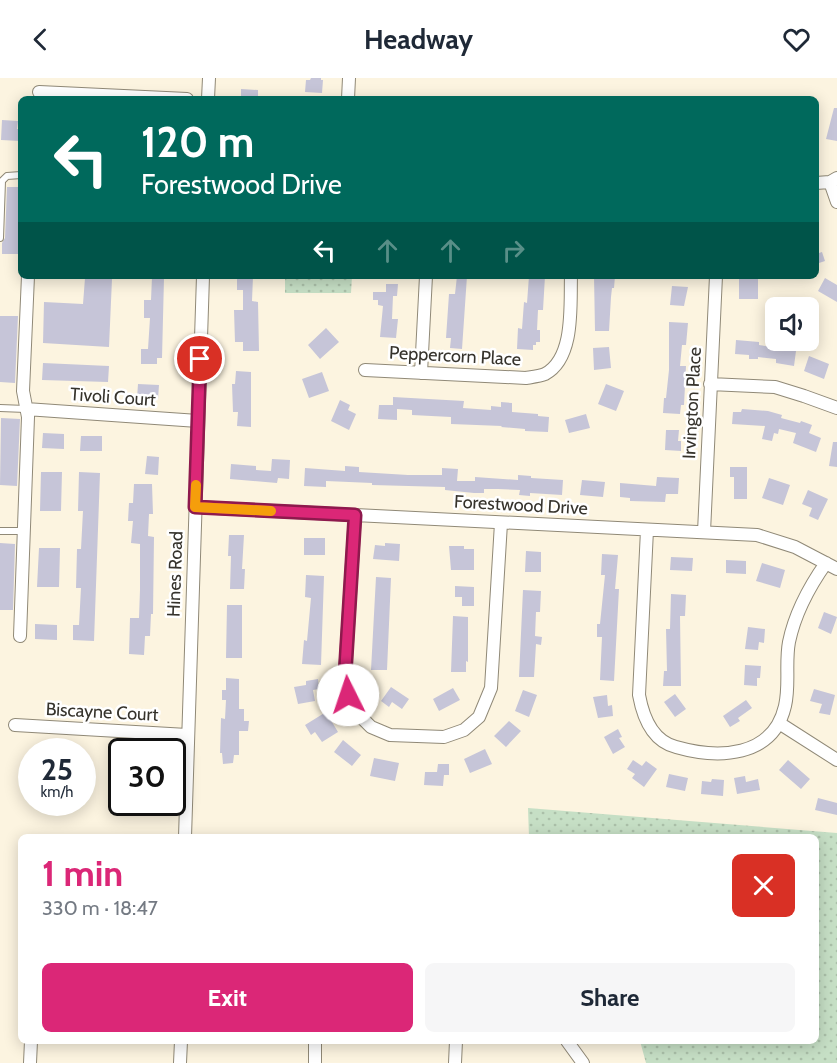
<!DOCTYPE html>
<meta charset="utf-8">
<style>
:root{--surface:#fff;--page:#f6f6f7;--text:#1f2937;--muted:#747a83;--accent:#db2777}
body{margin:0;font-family:Cabin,sans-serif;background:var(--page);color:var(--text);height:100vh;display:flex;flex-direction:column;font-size:22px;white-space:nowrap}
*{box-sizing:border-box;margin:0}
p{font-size:20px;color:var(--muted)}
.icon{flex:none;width:33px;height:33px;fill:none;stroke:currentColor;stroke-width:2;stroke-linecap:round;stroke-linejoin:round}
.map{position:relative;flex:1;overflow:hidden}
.panel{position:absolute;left:18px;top:756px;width:801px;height:210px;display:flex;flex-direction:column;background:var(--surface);border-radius:9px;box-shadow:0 3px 15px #0003}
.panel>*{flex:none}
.guide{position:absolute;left:18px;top:18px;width:801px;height:183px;border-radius:9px;box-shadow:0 3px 15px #0003;background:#00695c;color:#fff;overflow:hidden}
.fabs{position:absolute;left:765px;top:219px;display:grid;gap:12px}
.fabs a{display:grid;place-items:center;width:54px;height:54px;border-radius:9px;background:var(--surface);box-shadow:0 3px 15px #0003;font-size:30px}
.speed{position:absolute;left:18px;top:660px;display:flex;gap:12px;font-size:30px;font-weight:700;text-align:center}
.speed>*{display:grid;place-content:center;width:78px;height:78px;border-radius:50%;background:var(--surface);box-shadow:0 3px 15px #0003;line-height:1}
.speed small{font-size:15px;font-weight:400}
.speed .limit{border:3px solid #111;border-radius:9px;background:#fff;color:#111}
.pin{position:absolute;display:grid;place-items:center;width:51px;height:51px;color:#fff;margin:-26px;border:3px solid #fff;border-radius:50%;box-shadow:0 2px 6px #0007}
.me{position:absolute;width:66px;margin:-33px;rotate:356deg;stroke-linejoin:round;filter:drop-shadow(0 0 4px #0008)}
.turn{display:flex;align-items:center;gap:21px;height:126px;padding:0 24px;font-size:27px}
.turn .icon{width:78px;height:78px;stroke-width:2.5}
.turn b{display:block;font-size:42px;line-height:51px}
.lanes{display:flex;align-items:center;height:57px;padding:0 24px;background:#0003;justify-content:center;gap:30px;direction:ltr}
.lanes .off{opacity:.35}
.round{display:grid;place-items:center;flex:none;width:63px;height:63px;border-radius:9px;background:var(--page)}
.summary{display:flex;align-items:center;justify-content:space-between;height:102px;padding:0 24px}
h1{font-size:36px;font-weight:700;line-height:45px;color:var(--accent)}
.primary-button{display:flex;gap:12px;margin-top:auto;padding:12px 24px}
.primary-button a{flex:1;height:69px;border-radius:9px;background:var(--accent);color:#fff;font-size:24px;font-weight:700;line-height:69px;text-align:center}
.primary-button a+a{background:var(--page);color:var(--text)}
header{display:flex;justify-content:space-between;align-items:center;height:78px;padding:0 24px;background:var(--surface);font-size:27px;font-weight:700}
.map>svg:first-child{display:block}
.park{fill:url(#park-dots)}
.building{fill:#c6c5d8}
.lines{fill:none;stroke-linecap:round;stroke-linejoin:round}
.lane-casing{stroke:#908977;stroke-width:8}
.street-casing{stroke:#908977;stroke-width:14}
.lane{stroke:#fff;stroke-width:6}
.street{stroke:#fff;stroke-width:12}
.route-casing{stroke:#8e194d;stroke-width:15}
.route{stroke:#db2777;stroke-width:10}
.slow{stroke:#f59e0b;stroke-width:10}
.labels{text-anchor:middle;stroke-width:5;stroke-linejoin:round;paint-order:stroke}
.street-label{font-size:18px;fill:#36332c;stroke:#fff}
</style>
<header><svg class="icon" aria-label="back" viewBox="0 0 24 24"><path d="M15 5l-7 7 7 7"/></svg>Headway<svg class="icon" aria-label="heart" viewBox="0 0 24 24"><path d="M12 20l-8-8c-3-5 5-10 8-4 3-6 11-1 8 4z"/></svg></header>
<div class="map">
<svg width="837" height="985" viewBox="0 0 837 985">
<defs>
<pattern id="park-dots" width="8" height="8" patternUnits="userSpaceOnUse" patternTransform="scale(1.5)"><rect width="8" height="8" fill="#c6dfc5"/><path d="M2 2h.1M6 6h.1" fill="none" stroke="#abc0a9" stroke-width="1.8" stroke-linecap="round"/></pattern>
</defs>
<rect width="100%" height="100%" fill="#fcf4e0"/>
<!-- park -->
<path class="park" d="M285,198h67l-1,17h-66z
M528,730l309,25v230h-191l-6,-22h176v-204h-287z"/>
<!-- building -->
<path class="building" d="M311,0h10v2h2l-1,13 -17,-1 1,-12h4z
M241,11l17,1v9h-17z
M834,30h3v33l-11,-2z
M2,42l16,1 -1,8h4v12l-20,-1z
M7,109h14v67h-19v-11l3,-5z
M822,174l3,9 -9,3v-10z
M237,198h16l-1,25 6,1 1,49h-16v-9h-8l-1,-32h9v-20h-6z
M457,198h10l-5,73 -12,-1 1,-10h-5l3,-44h6z
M529,198h16l-2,34h-5l-1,20h3v12h-4v3h-3v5l-16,-1 1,-21 4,1 2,-27 3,1z
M594,198h21l-1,12h-2l-1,9 -2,34h-14z
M152,199l12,1 -2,80h-5v6h-16v-15h7l2,-31h-6v-18h7z
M739,199h19v22h-19z
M85,200l27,1 -3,68 -66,-4 1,-41 39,2z
M825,200l12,7v17l-19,-11z
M386,206h12l-1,12h-4l-1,23h6l-2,19 -16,-1 3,-31 -5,-1v-5h-5v-8h13z
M672,208l16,1 -4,19 -14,-1z
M0,238h18l-3,67 -15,-1z
M669,244l19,1 -2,22h-4l-2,21h6l-2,39h-3l-1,9 -17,-1 1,-15h2l3,-28z
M326,250l13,14 -19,17 -12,-14z
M736,262l23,2v3l37,6 -2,15 -18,-3v-4l-18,-2v2h-9v-4l-14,-1z
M609,269l2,21 -17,2 -1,-22z
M809,278l20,8 -5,15 -20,-8z
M43,285l66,3 -1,16 -66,-2z
M236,293l15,1v55l-14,-1 1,-14h-5l-1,-28h3z
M322,294l7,19 -20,7 -7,-19z
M138,306l21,1 -1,14 -21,-1z
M606,306l18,7 -8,20 -18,-7z
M393,319l71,4 -1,7 28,2v-4l10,1v-5l11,1v9l26,2v2l11,1 -1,15 -23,-1v-2l-24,-2 1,-1 -51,-2v-7l-39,-2v-5l-15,-1v11l-19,-1 1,-14h14z
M340,322l10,5 -2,5 8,4 -7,16 -18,-9z
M742,331l26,2 14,4 -1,3 19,5 1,-2 11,4 -3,8 12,5 -5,14 -23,-9 3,-10 -17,-4 -1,5 -4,-1 -2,8 -10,-2 3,-13 -33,-2 1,-12h8z
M586,336l4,14 -21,5 -4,-13z
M1,340l19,1 -3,67 -17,-1z
M666,352h13l-1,11h3v10l-16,-1z
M43,355l21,1v15l-22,-1z
M81,358h21v15h-22z
M833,364h4v25l-8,-1z
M147,378l12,1 -1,18 -13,-1z
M272,381l18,1 -1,19 -11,-1 -1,5 -47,-4 1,-15 25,2v4l15,1z
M345,388l14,1v5l49,3h34v-7l16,1 -1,12h18v-4l43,3v-5l13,1v2l32,2 -1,15 -32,-2v3l-11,-1 1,-5 -22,-1h-14v4h-10l-29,-3v-3l-73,-2v-2l-46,-2v6l-22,-1 1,-18 40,3z
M730,389h17v32h-13v-22h-4z
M41,394h21l-1,39h-21z
M79,394l21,1 -6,168 -21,-1v-15h6l2,-37h-5l1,-39h4l2,-38h-5z
M657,399l22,1 -1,16h-12l-1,8 -35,-1v-3l-10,-1v-14l36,3z
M769,400l21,7 -7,20 -21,-7z
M582,402l23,2 -2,15 -23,-2z
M134,406h18l1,30h-4l-1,22 6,1 -1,77h-2l-1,22h-5l-1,19 -15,-1 1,-36h9l1,-28v-46l-9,-1 2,-22h-5l1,-18h4z
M808,412l20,9 -10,21 -9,-4 3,-8 -10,-4z
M229,457h15l-2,34h3l-1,20h-14l1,-33h-3z
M304,460h21v17h-21z
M0,465l15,1 -2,66h-13z
M385,465l15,1 -1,17 -26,-2 2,-14 10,1z
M449,468h15v3h10v21h-23z
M39,470h21l-1,39h-22z
M526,473l15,1v20h-16z
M602,476l16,1 -3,34h4l-5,92 -14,-1 2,-43h-5v-13h3l5,-49h-4z
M671,479l22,1 -1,13 -22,-1z
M726,482l20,1v13l-20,-1z
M762,485l23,7 -5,18 -24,-7z
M306,497l18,1 -3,89 -19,-1 2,-24 3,1 4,-43 -6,-1z
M376,499l15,1 -4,92h-16z
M455,508l19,1v19h-12v-9h-7z
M523,512l18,1 -1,21h-4l-1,24 7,1 -1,8 -5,-1 -2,33h-15z
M671,516l15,1 -1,21h-5l1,70h-18l1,-15h3l-1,-42h4z
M227,527h15v53h-16z
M824,534l13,5 -6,17 -13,-6z
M453,538l15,1v45l-2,-1v11h-15z
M35,546l22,1v15l-22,-1z
M748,549l17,2 -1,14 -5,-1 -1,8 -13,-1z
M745,587l16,1 -1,12h-3v8l-13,-1z
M226,600l13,1v30h5v12h5l-1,10h-9v24h-5l-1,8 -10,1 -1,-11h-2l1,-35 4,1 1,-19h-4v-10h4z
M318,601l1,10 -6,1 2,11 -17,3 -4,-17 12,-2v-4z
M391,609l18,12 -7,10 -10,-7 -3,5 -8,-6z
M453,610l7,12 -21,11 -6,-12z
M814,611l21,6 -5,20 -11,-2 3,-9 -12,-3z
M523,612l14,5 -8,22 -14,-6z
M675,616l11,15 -11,8 -11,-15z
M607,617l1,11 4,-1 1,11 -15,2 -5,-21z
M746,622l6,8 -14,10 2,3 -10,6 -7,-11z
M326,634l12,20 -16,10 -7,-10 -4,3 -6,-10z
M509,643l12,10 -15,16 -12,-11z
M618,651l4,8 -3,1 6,9 -12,7 -9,-17z
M343,662l18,15 -9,11 -18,-14z
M485,671l7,15 -22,9 -6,-14z
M374,680l25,5 -4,18 -25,-5z
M633,682l9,6 4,-5 11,8 -13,18 -12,-9 3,-4 -8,-5z
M788,682l22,19 -9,10 -22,-19z
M438,686h11v11h-5l-1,11 -19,-1 1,-13h12z
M669,696l19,4 -3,13 -19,-4z
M745,698l1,6 12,-3 2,11 -23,4 -3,-16z
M712,701l12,1 -1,16 -22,-2 1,-13 9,1z
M818,720l19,5v12l-22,-5z"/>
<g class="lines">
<!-- lane casing -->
<g class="lane-casing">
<path id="lane" d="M0,160l2,-57 5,-5 14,-1
M0,330l26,1
M0,453h23"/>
</g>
<!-- street casing -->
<g class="street-casing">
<path id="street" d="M39,14l148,7
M208,21l1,-21
M348,21l1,-21
M830,104l7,20
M816,105l14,-1 7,-4
M365,292l161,8c6,-1 14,-2 19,-4 30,-16 25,-69 26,-98
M421,295l5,-97
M710,306l65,3 29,9 33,12
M26,331l172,12
M195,429l562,28 38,12 42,22
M355,437l-10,160 3,20 9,18 14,14 19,8 54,2 20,-7 15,-13 12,-29 10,-165
M647,452l-8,165c4,22 13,46 37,52 42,12 97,11 109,-41 5,-21 0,-43 4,-64 6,-29 20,-55 37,-79
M704,454l12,-256
M20,558l8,-219 -5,-26 5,-115
M779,645l58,37
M15,647l172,10
M185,759l18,-561
M567,963l16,22
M30,985l1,-22
M180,985l1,-22
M315,985v-22
M455,985l1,-22"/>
</g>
<!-- lane -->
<use href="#lane" class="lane"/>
<!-- street -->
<use href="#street" class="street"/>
</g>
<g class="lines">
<!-- route casing -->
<g class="route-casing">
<path id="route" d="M200,281l-5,148 160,8 -10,160 3,20"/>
</g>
<!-- route -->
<use href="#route" class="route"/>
<!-- slow -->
<path class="slow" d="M196,407l-1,22 76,4"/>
</g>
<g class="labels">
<!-- street labels -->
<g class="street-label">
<text transform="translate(455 278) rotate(3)" y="6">Peppercorn Place</text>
<text transform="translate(113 319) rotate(4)" y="6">Tivoli Court</text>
<text transform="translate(692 325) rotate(-87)" y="6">Irvington Place</text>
<text transform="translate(521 427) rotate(3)" y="6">Forestwood Drive</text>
<text transform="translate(175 496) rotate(-88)" y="6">Hines Road</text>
<text transform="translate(102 634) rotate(3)" y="6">Biscayne Court</text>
</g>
</g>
</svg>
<div class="fabs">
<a><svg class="icon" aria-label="sound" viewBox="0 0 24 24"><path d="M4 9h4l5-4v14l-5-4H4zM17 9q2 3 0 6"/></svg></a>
</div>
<div class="speed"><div>25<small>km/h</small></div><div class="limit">30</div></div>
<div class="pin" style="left:200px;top:281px;background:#d93025"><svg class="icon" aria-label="arrive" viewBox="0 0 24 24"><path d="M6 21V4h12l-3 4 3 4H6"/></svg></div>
<svg class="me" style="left:348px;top:617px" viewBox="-20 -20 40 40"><circle r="19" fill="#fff"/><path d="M0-13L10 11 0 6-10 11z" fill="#db2777"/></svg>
<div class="guide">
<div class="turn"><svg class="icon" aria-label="left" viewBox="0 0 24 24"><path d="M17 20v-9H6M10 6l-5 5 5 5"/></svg><div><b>120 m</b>Forestwood Drive</div></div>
<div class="lanes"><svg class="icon" aria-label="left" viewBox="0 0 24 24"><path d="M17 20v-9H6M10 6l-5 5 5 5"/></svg><svg class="icon off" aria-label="ahead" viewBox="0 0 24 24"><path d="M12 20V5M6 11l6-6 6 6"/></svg><svg class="icon off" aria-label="ahead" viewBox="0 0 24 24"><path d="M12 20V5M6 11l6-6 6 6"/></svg><svg class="icon off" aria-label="right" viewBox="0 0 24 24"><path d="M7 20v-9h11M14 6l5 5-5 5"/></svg></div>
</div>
<section class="panel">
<div class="summary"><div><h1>1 min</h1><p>330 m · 18:47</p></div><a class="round" style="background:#d93025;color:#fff"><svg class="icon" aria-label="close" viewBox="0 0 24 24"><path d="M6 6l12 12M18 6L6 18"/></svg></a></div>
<div class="primary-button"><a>Exit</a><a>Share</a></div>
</section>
</div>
